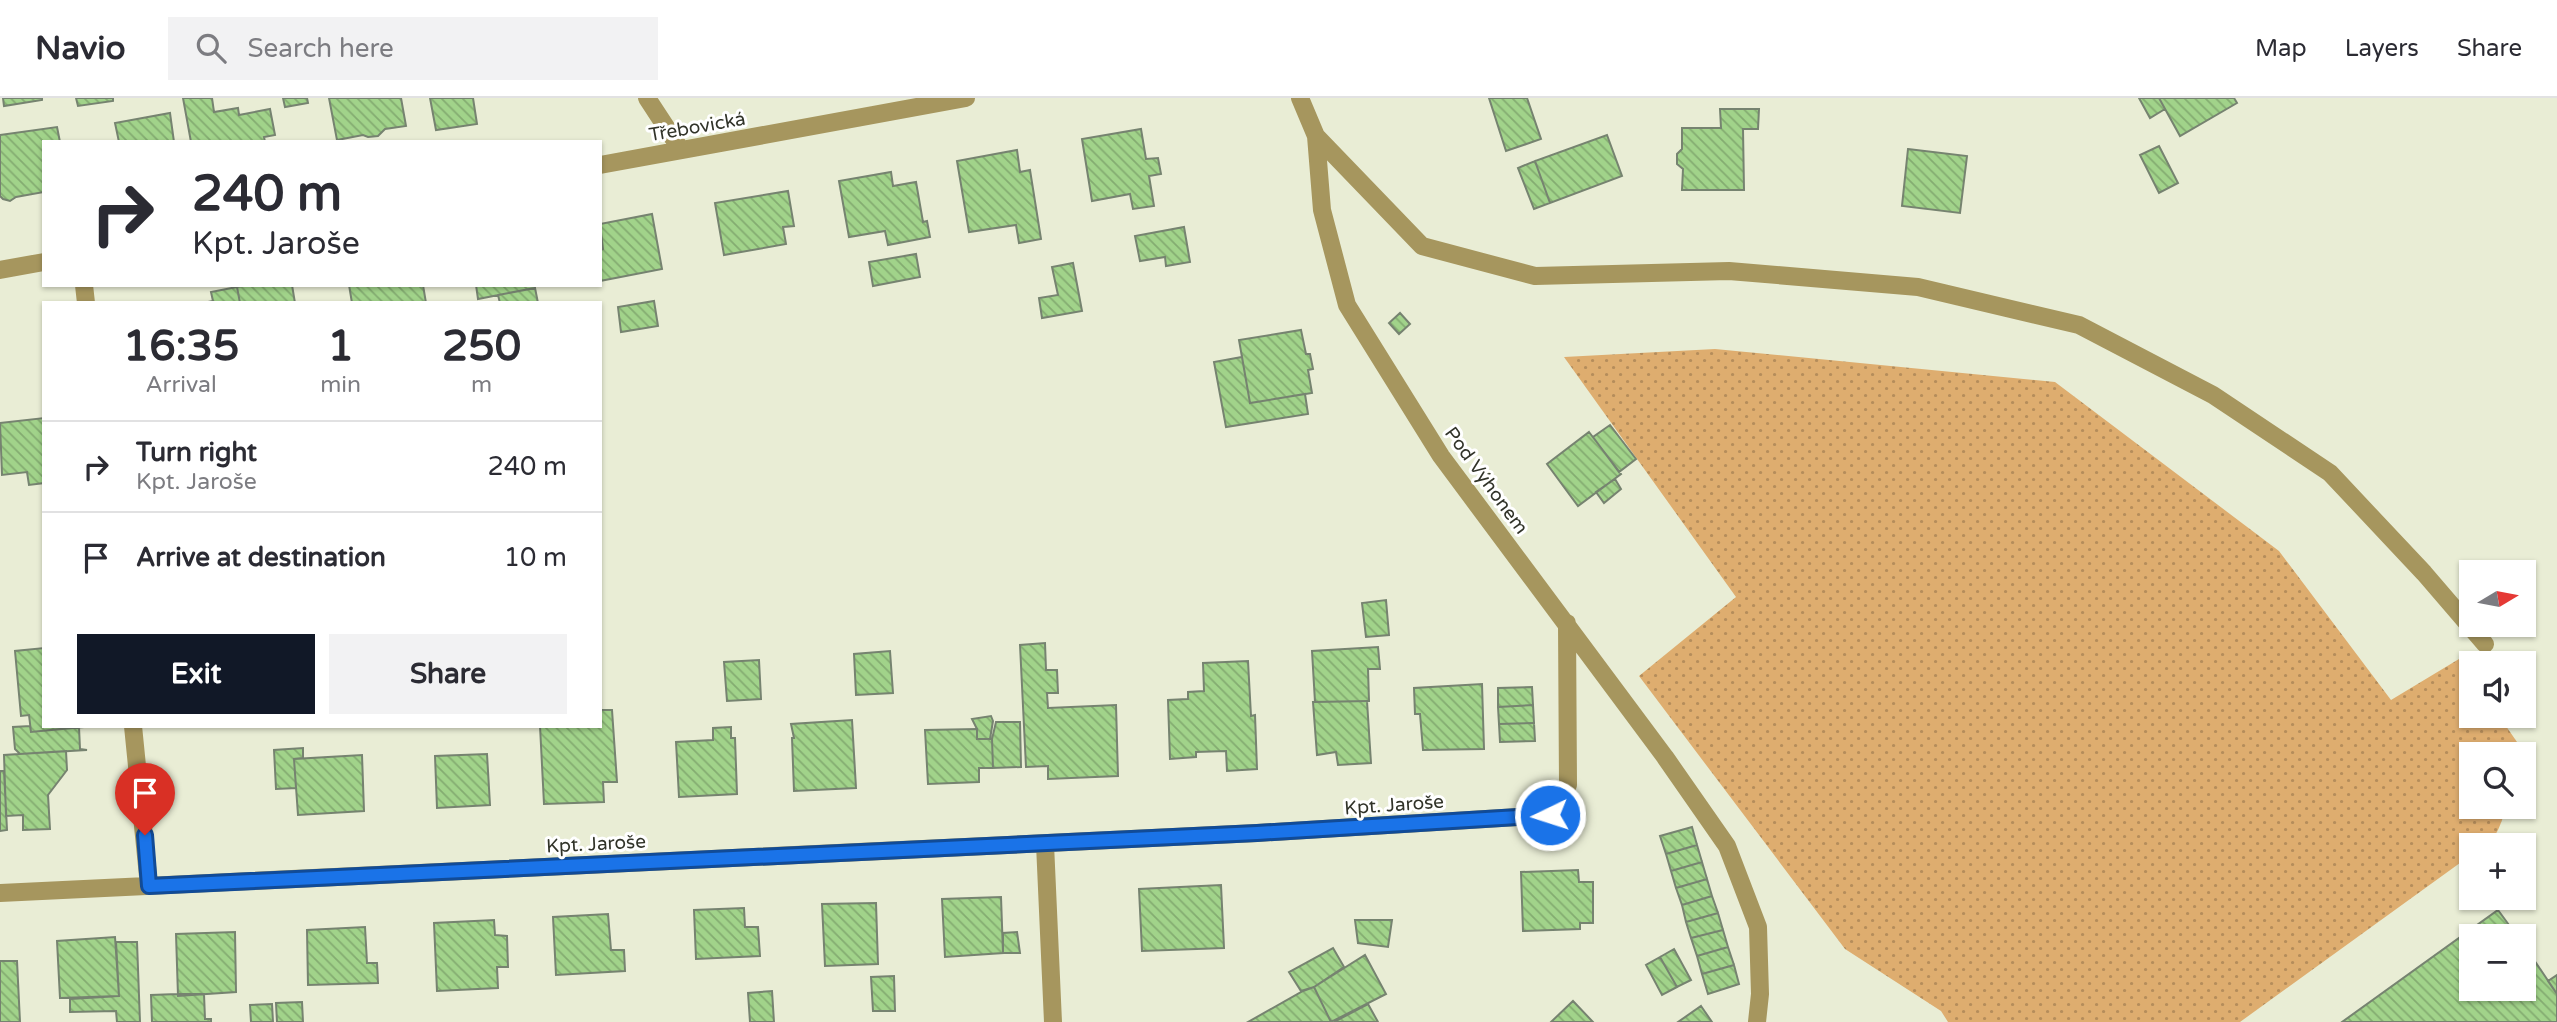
<!DOCTYPE html>
<meta charset="utf-8">
<style>
:root{--surface:#fff;--page:#f2f2f3;--text:#2b2b33;--muted:#7c7c81;--line:#e1e1e2;--accent:#111827}
body{margin:0;font-family:"Varela Round",sans-serif;background:var(--page);color:var(--text);height:100vh;display:flex;flex-direction:column;font-size:26px;white-space:nowrap}
*{box-sizing:border-box;margin:0}
p{font-size:23px;color:var(--muted)}
.icon{flex:none;width:38px;height:38px;fill:none;stroke:currentColor;stroke-width:2;stroke-linecap:round;stroke-linejoin:round}
.map{position:relative;flex:1;overflow:hidden}
.panel{position:absolute;left:42px;top:203px;width:560px;height:427px;display:flex;flex-direction:column;background:var(--surface);border-radius:0px;box-shadow:0 2px 5px #0004}
.panel>*{flex:none}
.guide{position:absolute;left:42px;top:42px;width:560px;height:147px;border-radius:0px;box-shadow:0 2px 5px #0004;background:#fff;color:var(--text);overflow:hidden}
.needle{width:46px;rotate:80deg}
.fabs{position:absolute;left:2459px;top:462px;display:grid;gap:14px}
.fabs a{display:grid;place-items:center;width:77px;height:77px;border-radius:0px;background:var(--surface);box-shadow:0 2px 5px #0004;font-size:35px}
.pin{position:absolute;display:grid;place-items:center;width:60px;height:60px;color:#fff;margin:-72px -30px;border-radius:50% 50% 50% 0;rotate:-45deg;box-shadow:0 0 7px #0007}
.pin .icon{rotate:45deg}
.me{position:absolute;width:77px;margin:-38px;rotate:266deg;stroke-linejoin:round;filter:drop-shadow(0 0 5px #0008)}
.turn{display:flex;align-items:center;gap:24px;height:147px;padding:0 35px;font-size:32px}
.turn .icon{width:91px;height:91px;stroke-width:2.5}
.turn b{display:block;font-size:49px;line-height:60px}
.eta{display:flex;justify-content:space-evenly;align-items:center;height:119px;text-align:center}
.eta b{font-size:42px;font-weight:700;line-height:49px}
.primary-button{display:flex;gap:14px;margin-top:auto;padding:14px 35px}
.primary-button a{flex:1;height:80px;border-radius:0px;background:var(--accent);color:#fff;font-size:28px;font-weight:700;line-height:80px;text-align:center}
.primary-button a+a{background:var(--page);color:var(--text)}
ul{padding:0;list-style:none}
li{display:flex;align-items:center;gap:21px;height:91px;padding:0 35px;border-top:2px solid var(--line)}
li div{flex:1}
li b{display:block;font-size:26px}
li em{font-style:normal}
header{display:flex;align-items:center;gap:42px;box-sizing:border-box;height:98px;padding:0 35px;background:var(--surface);border-bottom:2px solid var(--line)}
header strong{font-size:33px}
nav{display:flex;gap:38px;margin-inline-start:auto;font-size:24px}
.search{width:490px;height:63px;background:var(--page);display:flex;align-items:center;gap:18px;box-sizing:border-box;padding:0 24px;border-radius:0px;color:var(--muted);font-size:26px}
.map>svg:first-child{display:block}
.grass{fill:url(#grass-dots)}
.building{fill:url(#building-back-hatch);stroke:#768370;stroke-width:2}
.lines{fill:none;stroke-linecap:round;stroke-linejoin:round}
.minor{stroke:#a6965e;stroke-width:18}
.route-casing{stroke:#114b97;stroke-width:18}
.route{stroke:#1a73e8;stroke-width:12}
.labels{text-anchor:middle;stroke-width:6;stroke-linejoin:round;paint-order:stroke}
.street-label{font-size:19px;fill:#313329;stroke:#fff}
</style>
<header>
<strong>Navio</strong>
<div class="search"><svg class="icon" aria-label="search" viewBox="0 0 24 24"><circle cx="10" cy="10" r="6"/><path d="M15 15l6 6"/></svg>Search here</div>
<nav><a>Map</a><a>Layers</a><a>Share</a></nav>
</header>
<div class="map">
<svg width="2557" height="924" viewBox="0 0 2557 924">
<defs>
<pattern id="grass-dots" width="8" height="8" patternUnits="userSpaceOnUse" patternTransform="scale(1.75)"><rect width="8" height="8" fill="#dead6f"/><path d="M2 2h.1M6 6h.1" fill="none" stroke="#b58d5b" stroke-width="1.8" stroke-linecap="round"/></pattern>
<pattern id="building-back-hatch" width="6" height="6" patternUnits="userSpaceOnUse" patternTransform="scale(1.75)"><rect width="6" height="6" fill="#a1d38a"/><path d="M-1 5l2 2M0 0l6 6M5-1l2 2" fill="none" stroke="#84ac71"/></pattern>
</defs>
<rect width="100%" height="100%" fill="#e9edd5"/>
<!-- grass -->
<path class="grass" d="M1715,251l340,33 224,169 112,149 68,-41 12,16v41h28l18,26 1,12h-47v53h36c-9,21 -9,38 -36,38v10l-231,167h-292l-7,-11 -96,-62 -206,-273 97,-79 -172,-240z"/>
<!-- building -->
<path class="building" d="M3,0h39v2l-38,6z
M76,0h37v3l-35,5z
M183,0h29l2,14 24,-4 1,7 31,-6 5,26 -11,2 1,5h-74z
M283,0h24l1,5 -23,4z
M329,0h72l5,28 -21,3 -7,7 -10,1 -5,-2 -26,5z
M430,0h43l4,26 -41,6z
M1489,0h38l14,41 -35,12z
M2139,0h20l6,11 -15,9z
M2159,0h75l3,5 -57,33z
M1720,11h39l-1,20h-15l1,61h-62l1,-21 -6,-5v-10l5,-5v-21h39z
M170,15l4,29h-55l-4,-19z
M57,29l3,15h-16v50l-28,5 -6,4 -7,-2 -3,-3v-61z
M1141,31l5,30 12,-1 3,16 -12,2 5,30 -21,3 -3,-15 -38,7 -10,-62z
M1607,37l15,41 -72,27 -15,-42z
M2159,48l19,37 -19,10 -19,-38z
M1908,51l59,7 -7,57 -58,-7z
M1017,52l3,22 10,-2 11,69 -22,4 -3,-18 -47,7 -12,-71z
M1535,63l15,42 -16,6 -16,-41z
M891,74l2,14 23,-4 7,40 4,-1 3,16 -42,8 -3,-14 -36,6 -10,-56z
M788,93l6,35 -11,1 3,17 -62,11 -9,-52z
M652,116l10,55 -62,12v-31l3,-1 -3,-25z
M1184,129l6,35 -24,4 -1,-9 -25,4 -5,-25z
M916,156l4,23 -47,9 -4,-24z
M1073,165l9,48 -40,7 -3,-20 19,-3 -6,-28z
M246,187h46l3,18h-55l-3,-16z
M349,187h74l3,18h-74z
M476,187h59v3l-57,11z
M237,189l3,16h-37l10,-2 -2,-9z
M535,190l3,15h-38l-2,-8z
M654,203l4,25 -37,6 -3,-25z
M1400,215l10,11 -11,10 -10,-11z
M1301,232l5,24h4l3,15 -5,1 4,23 -62,10 -11,-63z
M1242,259l8,46 55,-9 3,20 -82,13 -12,-65z
M44,320v65l-15,2 -2,-13 -25,3 -2,-52z
M1610,327l26,34 -17,13 -26,-35z
M1589,334l32,42 -43,32 -31,-42z
M1615,381l6,10 -17,14 -8,-11z
M1386,502l3,35 -23,2 -4,-34z
M1045,545l1,27h11l1,23h-11l1,15 68,-3 2,71 -70,3v-13l-22,1 -6,-122z
M1378,549l2,22h-12l1,32 -54,1 -3,-51z
M44,550v78l40,1 -53,5 -2,-17 -8,1 -6,-65z
M890,553l3,42 -37,2 -2,-41z
M759,562l2,39 -34,2 -3,-39z
M1248,563l3,55 4,-1 2,54 -30,2 -1,-20 -30,1v5l-26,2 -2,-59 20,-1v-7l16,-1 -1,-28z
M1482,586l2,65 -61,1 -3,-36h-5l-1,-26z
M1532,589l1,18 -35,2v-19z
M1367,603l4,62 -33,2 -2,-13 -19,3 -4,-53z
M1533,607l1,18 -35,1 -1,-17z
M600,612h12l5,72h-14l1,20 -60,2 -4,-78h60z
M991,618l2,5 -3,18h-13v-10l-5,-10z
M852,622l4,68 -62,3 -2,-53h2l-3,-14z
M996,624h24l1,45 -28,1 -1,-29z
M1534,625l1,18 -35,1 -1,-18z
M30,628l1,6 48,-5 1,22 7,1 -67,4 -5,-5 -2,-22z
M731,629v11h4l2,56 -58,3 -3,-55 37,-2v-12z
M977,631v10h15l1,29h-14v14l-51,2 -3,-54z
M303,650v10l-9,1 2,29 -20,1 -2,-39z
M66,653l1,19 -19,25 2,34 -27,1v-15l-17,1 -2,-61z
M487,656l3,51 -53,3 -2,-52z
M362,657l2,56 -66,4 -4,-56z
M0,673h4l3,59 -7,1z
M1692,729l5,18 -31,9 -6,-18z
M1697,747l5,17 -31,9 -5,-17z
M1702,764l5,17 -31,9 -5,-17z
M1578,772l1,12h14v41h-13v6l-57,2 -2,-59z
M1707,781l5,17 -30,9 -6,-17z
M1221,787l3,63 -82,3 -3,-62z
M1712,798l6,17 -32,9 -4,-17z
M1001,799l2,56 -58,4 -3,-58z
M876,805l2,61 -53,2 -3,-62z
M744,810l1,19h13l2,29 -64,3 -2,-49z
M2498,812l19,26h-46v53h53v-44l33,49v28h-215z
M1718,815l5,17 -32,8 -5,-16z
M608,816l3,36h13l1,21 -69,4 -3,-58z
M494,822l1,15 12,1 1,31h-11l1,21 -61,3 -3,-68z
M1355,822h37l-4,27 -30,-4z
M365,829l2,36h10l1,20 -70,2 -1,-55z
M1723,832l5,17 -31,9 -6,-18z
M235,834l1,60 -58,4 -2,-62z
M1017,834l3,21h-17v-20z
M115,839l4,59 -59,2 -3,-57z
M116,844h21l3,80h-23l-1,-11 -46,1v-13l49,-3z
M1728,849l6,18 -32,9 -5,-18z
M1333,850l11,19 -30,20 -13,4 -12,-19z
M1674,851l17,31 -14,7 -17,-30z
M1365,857l21,39 -55,28 -17,-35z
M1660,859l17,30 -15,8 -16,-30z
M0,863h17l3,61h-20z
M1734,867l5,19 -31,10 -6,-20z
M2557,877v19l-9,-13z
M894,878l1,35h-22l-2,-34z
M1314,889l17,35h-83l55,-31z
M772,893l2,31h-24l-2,-29z
M178,896h26l1,25h6v3h-59l-1,-27z
M1573,903l20,21h-42z
M302,904l1,20h-26l-1,-19z
M272,906l1,18h-22l-1,-17z
M1368,906l10,18h-44z
M1701,908l11,16h-34z"/>
<g class="lines">
<!-- minor -->
<path class="minor" d="M647,0l34,52
M1300,0l16,38 6,74 25,95 94,151 224,301 62,89 31,81 2,67 -3,28
M1316,38l106,110 113,30 194,-5 189,16 161,38 134,70 117,78 94,100 61,71
M600,67l366,-67
M0,172l44,-8
M84,187l2,18
M133,628l16,160
M1045,746l8,178
M0,795l1257,-60 293,-18 18,-30 -1,-162"/>
</g>
<g class="lines">
<!-- route casing -->
<g class="route-casing">
<path id="route" d="M145,737l4,51 1108,-53 293,-18"/>
</g>
<!-- route -->
<use href="#route" class="route"/>
</g>
<g class="labels">
<!-- street labels -->
<g class="street-label">
<text transform="translate(697 28) rotate(-10)" y="7">Třebovická</text>
<text transform="translate(1487 382) rotate(54)" y="7">Pod Výhonem</text>
<text transform="translate(1394 706) rotate(-4)" y="7">Kpt. Jaroše</text>
<text transform="translate(596 745) rotate(-3)" y="7">Kpt. Jaroše</text>
</g>
</g>
</svg>
<div class="fabs">
<a><svg class="needle" viewBox="-14 -14 28 28"><path d="M0-13l5 13h-10z" fill="#e53935"/><path d="M0 13l5-13h-10z" fill="#7c7c81"/></svg></a>
<a><svg class="icon" aria-label="sound" viewBox="0 0 24 24"><path d="M4 9h4l5-4v14l-5-4H4zM17 9q2 3 0 6"/></svg></a>
<a><svg class="icon" aria-label="search" viewBox="0 0 24 24"><circle cx="10" cy="10" r="6"/><path d="M15 15l6 6"/></svg></a>
<a>+</a>
<a>−</a>
</div>
<div class="pin" style="left:145px;top:737px;background:#d93025"><svg class="icon" aria-label="arrive" viewBox="0 0 24 24"><path d="M6 21V4h12l-3 4 3 4H6"/></svg></div>
<svg class="me" style="left:1550px;top:717px" viewBox="-20 -20 40 40"><circle r="17" fill="#1a73e8" stroke="#fff" stroke-width="3"/><path d="M0-11L8 9 0 5-8 9z" fill="#fff"/></svg>
<div class="guide">
<div class="turn"><svg class="icon" aria-label="right" viewBox="0 0 24 24"><path d="M7 20v-9h11M14 6l5 5-5 5"/></svg><div><b>240 m</b>Kpt. Jaroše</div></div>
</div>
<section class="panel">
<div class="eta">
<div><b>16:35</b><p>Arrival</p></div>
<div><b>1</b><p>min</p></div>
<div><b>250</b><p>m</p></div>
</div>
<ul>
<li><svg class="icon" aria-label="right" viewBox="0 0 24 24"><path d="M7 20v-9h11M14 6l5 5-5 5"/></svg><div><b>Turn right</b><p>Kpt. Jaroše</p></div><em>240 m</em></li>
<li><svg class="icon" aria-label="arrive" viewBox="0 0 24 24"><path d="M6 21V4h12l-3 4 3 4H6"/></svg><div><b>Arrive at destination</b></div><em>10 m</em></li>
</ul>
<div class="primary-button"><a>Exit</a><a>Share</a></div>
</section>
</div>
